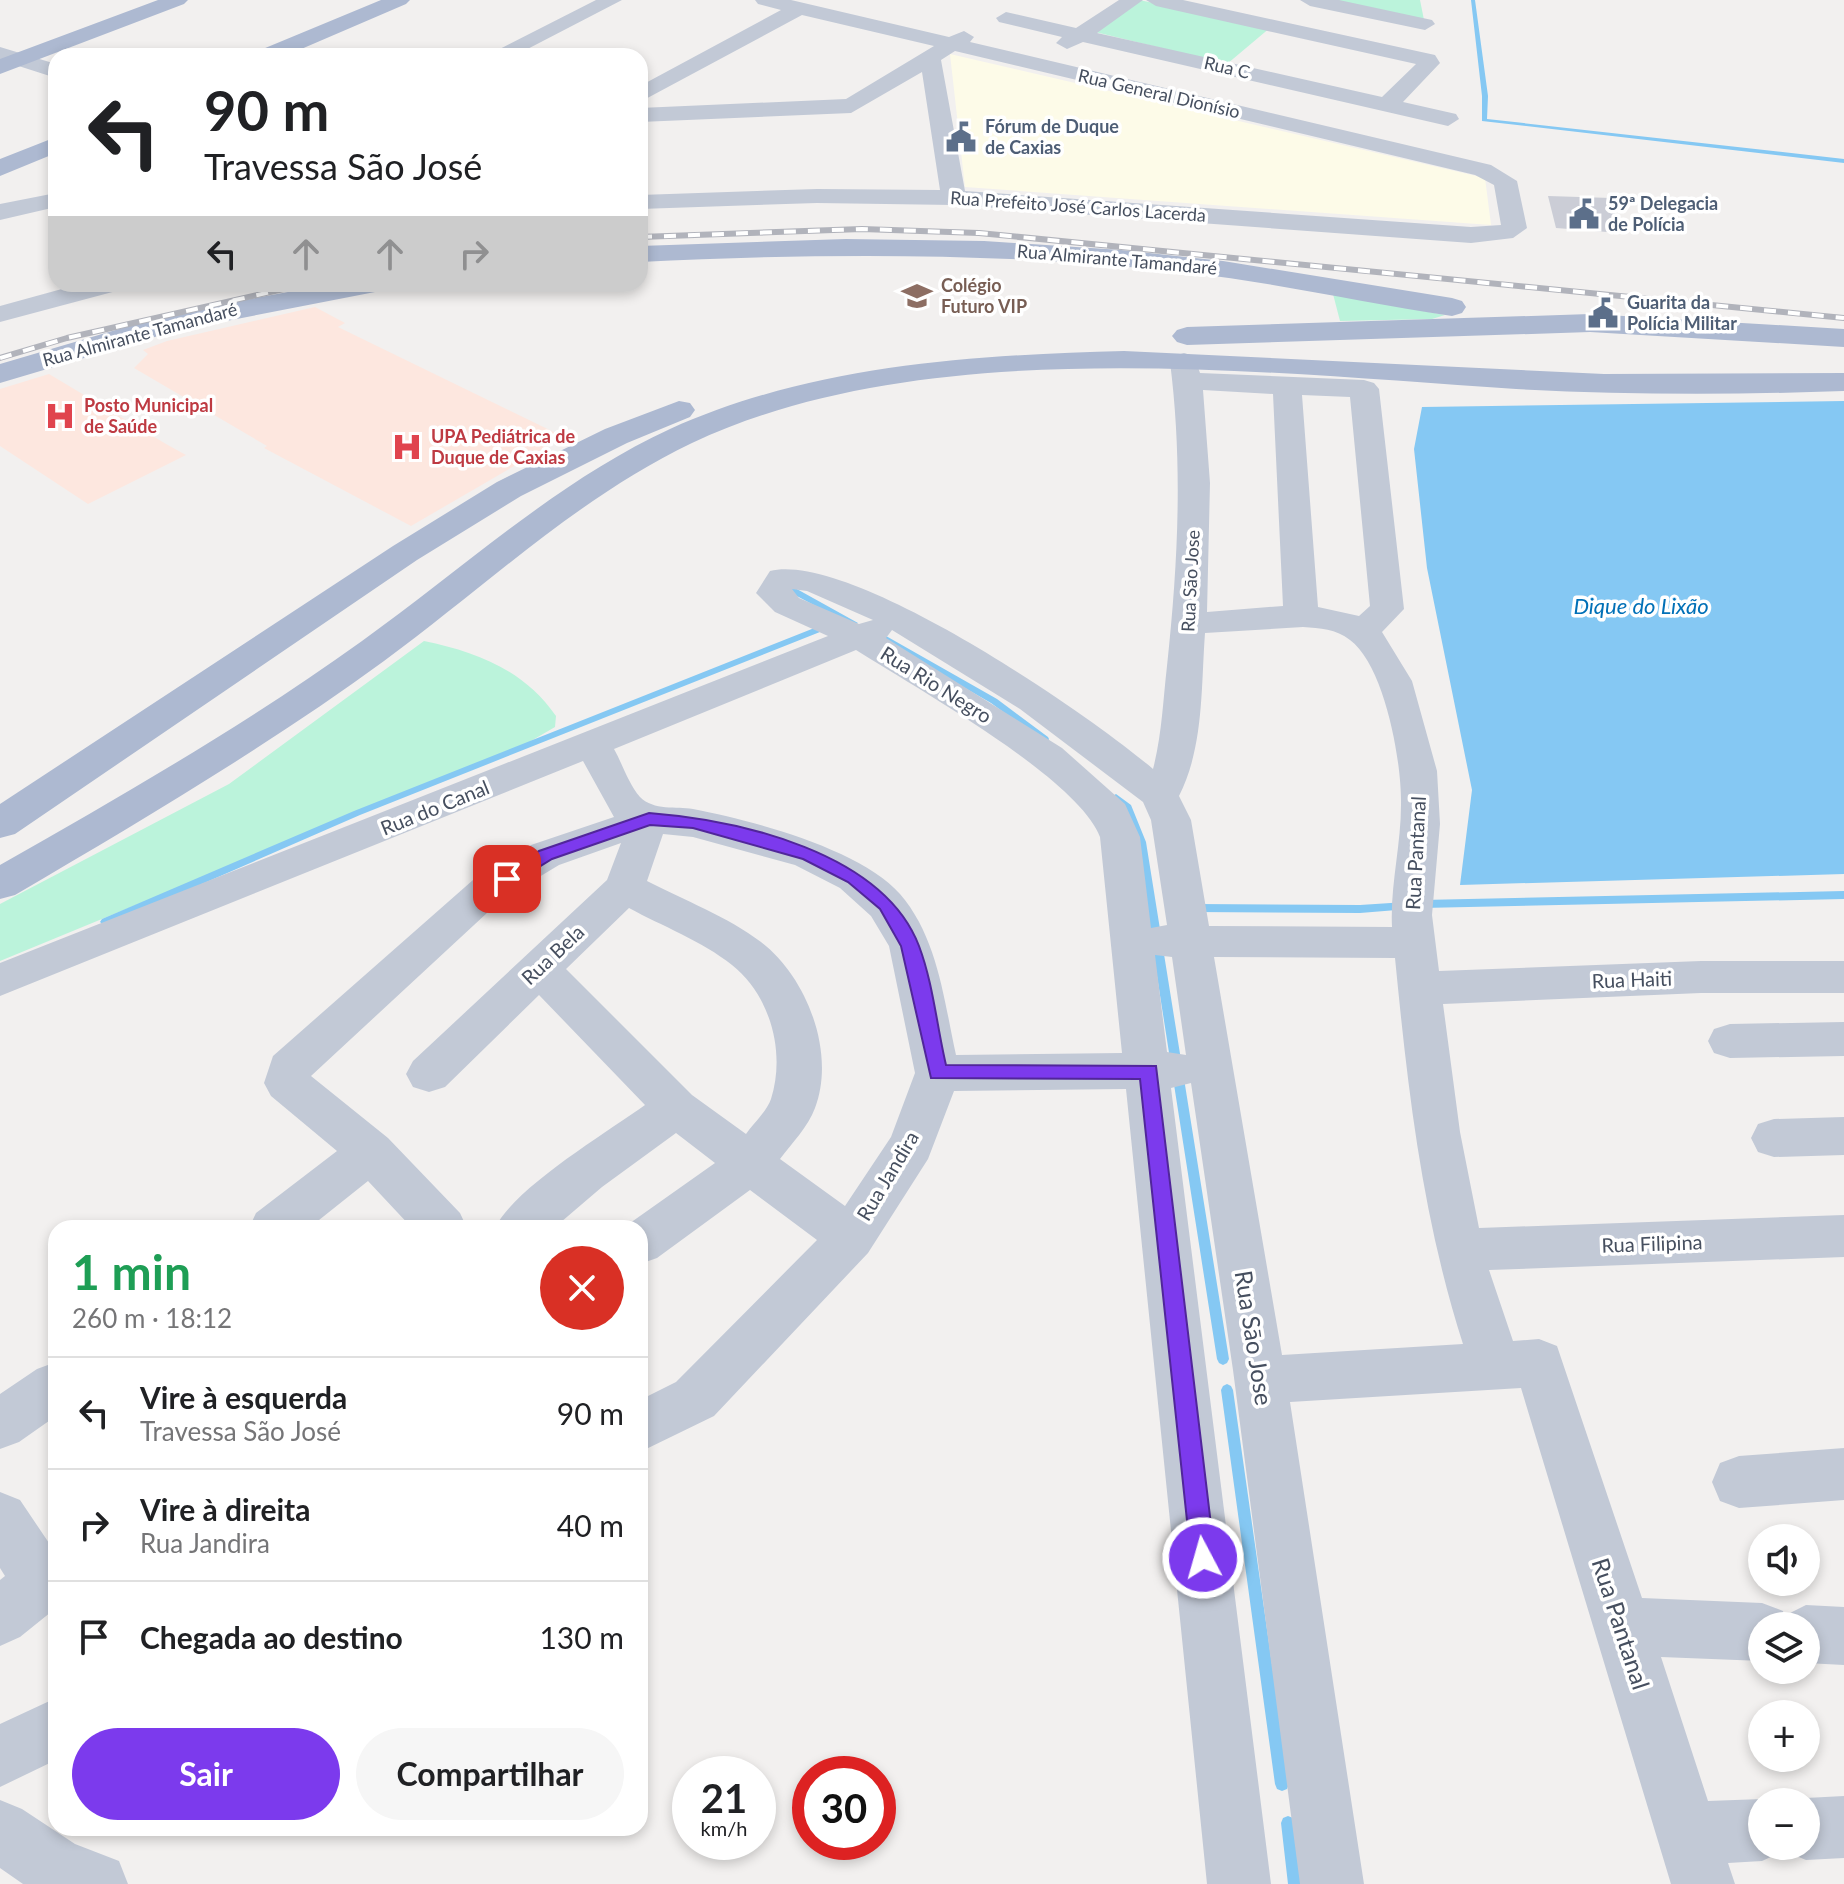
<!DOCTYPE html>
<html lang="pt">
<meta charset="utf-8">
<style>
:root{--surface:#fff;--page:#f6f6f6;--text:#202124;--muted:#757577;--line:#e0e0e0;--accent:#7c3aed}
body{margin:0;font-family:Lato,sans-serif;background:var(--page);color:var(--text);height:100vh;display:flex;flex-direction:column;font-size:30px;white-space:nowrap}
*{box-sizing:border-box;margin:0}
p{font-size:26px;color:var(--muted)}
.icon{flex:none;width:44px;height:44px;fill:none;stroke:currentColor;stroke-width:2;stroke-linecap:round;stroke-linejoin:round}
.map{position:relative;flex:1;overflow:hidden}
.drawer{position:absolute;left:48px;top:1220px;width:600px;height:616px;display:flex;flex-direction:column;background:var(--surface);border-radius:24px;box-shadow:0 4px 12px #0003}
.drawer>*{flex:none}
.banner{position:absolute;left:48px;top:48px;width:600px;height:244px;border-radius:24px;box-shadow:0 4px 12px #0003;background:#fff;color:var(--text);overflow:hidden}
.controls{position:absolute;left:1748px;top:1524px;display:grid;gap:16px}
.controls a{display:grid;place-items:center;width:72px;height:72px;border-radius:50%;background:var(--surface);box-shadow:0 4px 12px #0003;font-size:40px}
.speed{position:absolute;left:672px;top:1756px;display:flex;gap:16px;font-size:40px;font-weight:700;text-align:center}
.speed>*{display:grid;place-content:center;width:104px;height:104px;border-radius:50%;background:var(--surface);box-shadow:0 4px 12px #0003;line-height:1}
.speed small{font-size:20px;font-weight:400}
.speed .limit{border:12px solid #d22;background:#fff;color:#111}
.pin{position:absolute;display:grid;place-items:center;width:68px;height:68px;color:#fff;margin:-34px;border-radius:16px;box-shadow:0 4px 12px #0006}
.me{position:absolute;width:88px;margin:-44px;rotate:354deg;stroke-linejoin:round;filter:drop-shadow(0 0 6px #0008)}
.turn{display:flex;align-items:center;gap:28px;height:168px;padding:0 24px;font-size:36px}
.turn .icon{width:104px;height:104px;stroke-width:2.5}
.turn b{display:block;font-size:56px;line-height:68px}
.lanes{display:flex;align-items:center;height:76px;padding:0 24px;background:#0003;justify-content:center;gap:40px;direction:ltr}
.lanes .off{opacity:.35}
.round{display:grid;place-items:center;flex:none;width:84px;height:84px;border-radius:42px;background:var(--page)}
.summary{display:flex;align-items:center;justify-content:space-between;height:136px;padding:0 24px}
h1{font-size:48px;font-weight:700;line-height:60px;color:#1e9e55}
.cta{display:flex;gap:16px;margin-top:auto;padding:16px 24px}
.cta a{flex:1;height:92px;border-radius:48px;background:var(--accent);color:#fff;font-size:32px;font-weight:700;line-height:92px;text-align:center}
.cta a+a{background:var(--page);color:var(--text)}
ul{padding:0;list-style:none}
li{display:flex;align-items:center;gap:24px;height:112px;padding:0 24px;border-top:2px solid var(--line)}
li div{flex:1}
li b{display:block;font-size:30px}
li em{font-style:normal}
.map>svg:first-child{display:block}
.commercial{fill:#fdfbe8}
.medical{fill:#fde7df}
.green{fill:#bbf3db}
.water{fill:#85c8f3}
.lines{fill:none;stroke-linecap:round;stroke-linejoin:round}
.stream{fill:#85c8f3;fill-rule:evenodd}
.building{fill:#cbcdd6}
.minor{fill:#c2c9d6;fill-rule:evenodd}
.major{fill:#adb9d1;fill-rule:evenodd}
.rail-casing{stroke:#b1b3bb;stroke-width:6}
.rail{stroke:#fff;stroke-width:4;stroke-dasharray:12;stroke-linecap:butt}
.route{fill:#7c3aed;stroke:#51269a;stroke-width:2}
.labels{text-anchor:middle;stroke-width:7;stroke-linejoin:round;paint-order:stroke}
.far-street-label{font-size:18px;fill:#464f5f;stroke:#fff}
.far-service-label{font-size:18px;font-weight:bold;fill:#4e5e75;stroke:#fff;text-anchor:start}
.far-education-label{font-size:18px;font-weight:bold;fill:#785e54;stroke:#fff;text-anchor:start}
.far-health-label{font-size:18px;font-weight:bold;fill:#be3a42;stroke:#fff;text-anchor:start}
.street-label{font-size:20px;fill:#464f5f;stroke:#fff}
.water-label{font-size:22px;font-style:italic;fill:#0170b7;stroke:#fff}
.near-street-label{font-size:24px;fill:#464f5f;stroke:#fff}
</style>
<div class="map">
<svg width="1844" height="1884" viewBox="0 0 1844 1884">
<rect width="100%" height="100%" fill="#f2f0ef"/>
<!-- commercial -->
<path class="commercial" d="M950,54l535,124 6,47 -526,-38z"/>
<!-- medical -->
<path class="medical" d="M315,307l30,16 -7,4 226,110 -153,89 -147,-78 3,-2 -133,-78 14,-14 -5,-4 24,-9z
M49,374l117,70 20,11 -98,49 -88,-58v-57z"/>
<!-- green -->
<path class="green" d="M1139,0l132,27 -44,37 -136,-33z
M1329,0h91l4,20z
M1333,294l112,21 -13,4 -92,2z
M424,641c53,11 100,29 132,75l-1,11 -31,18 -524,216v-57l229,-120z"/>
<!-- water -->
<path class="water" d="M1844,401v473l-384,11 12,-95 -45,-222 -13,-119 8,-42z"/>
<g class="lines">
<!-- stream -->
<path class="stream" d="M1471,0h4l13,96 -1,23 357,40v4l-362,-42v-25z
M780,583h6l72,40 -4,3 -3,-1 -71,-38z
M827,623l4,3 -1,2 -470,187 -252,110 -3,1 -5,-4 2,-3 252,-108z
M879,632l118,67 51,38 1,2 -1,2h-6l-51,-38 -115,-66 -1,-2z
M1116,794l15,11 15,37 83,517 -2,4 -4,2 -4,-2 -2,-4 -81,-517 -12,-33 -13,-12z
M1844,891v8l-422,9 -5,-4 5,-4z
M1406,902l5,4 -2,3 -49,4 -166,-1 -5,-4 5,-4 166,1z
M1227,1384l4,2 2,4 56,394 -2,5 -5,2 -5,-2 -2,-5 -54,-394 2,-4z
M1288,1816l5,2 2,5 9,61h-16l-7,-61 2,-5z"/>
</g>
<!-- building -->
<path class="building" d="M1548,196l63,2 9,35 -64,-5z"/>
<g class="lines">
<!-- minor -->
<path class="minor" d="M596,0h26l-108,56h-28z
M755,0h36l158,37 15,-6 10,6 -4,5 521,123 26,16 10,47 -14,10 -42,5 -517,-38 -137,-2 -177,6v-14l177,-6 123,1 -18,-118 -71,41 -211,9v-14l206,-9 88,-53 -132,-31 -162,87v-16l141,-76 -23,-6zM955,51l520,124 19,10 7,40 -30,2 -506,-36 -24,-131z
M1119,0h24l-46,33 285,64 34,-33 -260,-58 -10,-6h37l252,55 5,8 -37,39 53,12 3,5 -11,7 -365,-84 -16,7 -11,-6 6,-6 -63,-15 -3,-4 10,-6 70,16z
M1300,0h39l93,20 3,4 -10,6 -115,-24z
M0,47l56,17v14l-56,-18z
M56,193v14l-56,13v-16z
M80,284h44l-4,6 -120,32v-16z
M1184,353l10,3 6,17 164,7 10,3 5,6 25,220 -22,23 30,49 25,90 3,53 -8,91 7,56 262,-10h143v32h-143l-258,11 17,128 19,96 365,-13v42l-355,13 24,71 26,-2 18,7 85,252 120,5 21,8 1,5 22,-11 38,2v58l-38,-2v-37h-44v35l-101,-4 47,144 54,-2 8,3h-8v44h44v-44h-10l10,-4 38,-2v62l-38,2 -22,-9 -22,10 -34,2 7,21h-64l-150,-496 -231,14 74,482h-64l-67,-514 -42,-287 -20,5 100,796h-64l-81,-795 -172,2 -26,68 -60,94 -154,163 -74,36v-52l36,-18 141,-142 -67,-50 -93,68 -17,6v-36h-17l92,-65 -39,-30 -74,54 -48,41h-59c19,-40 111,-95 150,-123l-106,-110 -94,92 -16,5 -16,-5 -7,-13 7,-13 194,-181 14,-37 -62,22 -58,35 -190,176 77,62 72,75 7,15h-55l-44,-47 -59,47h-60l7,-15 81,-62 -66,-55 -7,-13 9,-27 200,-176 58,-35 83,-28 -31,-56 -583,235v-33l828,-327 -53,-24 -19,-19 14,-22c81,-20 319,143 383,198 9,-34 10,-69 14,-103 11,-102 16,-202 3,-304l4,-6zM1203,390l70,4 10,212 -76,6 3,-129zM1302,395l48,2 20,209 -11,10 -41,-9zM792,589l15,2 66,29 -14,4 -60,-26zM1303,627c17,1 33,2 47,13 35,26 52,123 51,165 0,41 -11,81 -9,122l-183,-1 -18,-106 -12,-24c25,-49 22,-109 26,-163zM892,630l128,79 123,93 8,18 16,105 -16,3 -11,-91 -15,-33 -63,-56 -176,-110zM856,650c58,37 222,128 244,187l22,216 -166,2c-12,-54 -18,-117 -56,-161 -39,-45 -149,-74 -207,-85 -17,-3 -39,2 -53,-12 -11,-12 -18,-34 -26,-48zM663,834l30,3 102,28 45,23 31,28 18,30 26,127 -24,64 -46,69 -65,-47c12,-16 28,-32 35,-51 21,-55 -8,-131 -54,-166 -33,-25 -77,-42 -114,-61zM629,908c33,18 73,33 103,57 38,30 54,87 39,134 -4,12 -18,25 -25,35l-54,-39 -126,-126zM1155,955l17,2 14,98 -19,-3zM1214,957l181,1c13,133 27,258 68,386l-181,11z
M1844,1022v34l-114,2 -16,-5 -6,-12 6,-12 16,-5z
M1844,1117v38l-70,2 -16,-5 -7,-14 7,-14 16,-5z
M56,1362v54l-37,26 -19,7v-55l37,-25z
M1844,1448v52l-105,8 -19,-7 -8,-19 8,-19 19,-7z
M0,1492l20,8 31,46 5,-2v64l-36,29 -20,9v-66l5,-4 -5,-8z
M56,1698v62l-56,27v-63z
M0,1800l22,9 53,35 44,17 9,23h-105l-23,-16z"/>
<!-- major -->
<path class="major" d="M158,0h30l-4,4 -184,70v-15z
M381,0h29l-4,4 -121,52h-30l3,-5z
M56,137v16l-56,23v-17z
M846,239l138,2 137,9 102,11 229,37 10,3 4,6 -4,6 -10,3c-88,-13 -174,-33 -263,-43 -182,-21 -366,-20 -549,-11v-16z
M331,284h58l-4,6 -10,2 -200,39 -175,52v-19l170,-50z
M1590,314l254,15v18l-254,-15 -403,13 -10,-3 -5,-6 5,-6 10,-3z
M1124,351l480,23 240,-1v18c-109,4 -219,4 -328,-2 -253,-16 -589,-57 -824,54 -115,55 -207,144 -308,218 -118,86 -243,160 -369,234l-15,4v-34c123,-70 247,-141 362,-224 101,-72 195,-160 308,-212 141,-64 302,-74 454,-78z
M679,401l11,2 5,7 -5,7 -63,26 -106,53 -104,64 -402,274 -15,4v-34l393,-258 104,-64 108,-53z"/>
<!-- rail casing -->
<g class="rail-casing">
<path id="rail" d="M640,237l222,-8 117,4 865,85
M0,358l67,-20 239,-54"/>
</g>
<!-- rail -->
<use href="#rail" class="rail"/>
</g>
<!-- route -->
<path class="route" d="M649,813c90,7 234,39 270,133 14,37 18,81 27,119l210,1 59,492 -3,8 -9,4 -9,-4 -3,-8 -51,-479 -209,-1 -30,-132 -21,-37 -32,-27 -45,-23 -110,-31 -43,-3 -98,34 -39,24 -6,2 -9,-6 41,-28z"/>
<!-- icons -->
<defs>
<g id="civic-bare" transform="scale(2.4)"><path d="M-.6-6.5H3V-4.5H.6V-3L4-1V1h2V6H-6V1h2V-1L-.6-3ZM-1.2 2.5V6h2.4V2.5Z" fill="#5c6f8a" stroke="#fff" stroke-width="2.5" paint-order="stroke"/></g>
<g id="school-bare" transform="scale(2.4)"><path d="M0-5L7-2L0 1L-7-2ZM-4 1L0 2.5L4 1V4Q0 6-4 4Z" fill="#8d6e63" stroke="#fff" stroke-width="2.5" paint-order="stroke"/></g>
<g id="hospital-bare" transform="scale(2.4)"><path d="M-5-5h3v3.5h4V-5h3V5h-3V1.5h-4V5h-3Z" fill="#e0444e" stroke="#fff" stroke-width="2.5" paint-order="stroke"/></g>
</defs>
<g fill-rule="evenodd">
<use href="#civic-bare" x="961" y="137"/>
<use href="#civic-bare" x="1584" y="214"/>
<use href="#school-bare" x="917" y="296"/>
<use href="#civic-bare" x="1603" y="313"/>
<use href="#hospital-bare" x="60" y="416"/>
<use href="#hospital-bare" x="407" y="447"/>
</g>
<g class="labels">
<!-- far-street labels -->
<g class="far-street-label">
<text transform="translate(1227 68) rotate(13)" y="6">Rua C</text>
<text transform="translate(1159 94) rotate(13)" y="6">Rua General Dionísio</text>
<text transform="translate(1078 207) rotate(4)" y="6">Rua Prefeito José Carlos Lacerda</text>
<text transform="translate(1117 260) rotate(5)" y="6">Rua Almirante Tamandaré</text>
<text transform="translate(140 335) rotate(-15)" y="6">Rua Almirante Tamandaré</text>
<text transform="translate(1191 581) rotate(-87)" y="6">Rua Sāo Jose</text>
</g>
<!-- far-service labels -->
<g class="far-service-label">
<text x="985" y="133">Fórum de Duque<tspan x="985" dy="21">de Caxias</tspan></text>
<text x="1608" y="210">59ª Delegacia<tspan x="1608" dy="21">de Polícia</tspan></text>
<text x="1627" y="309">Guarita da<tspan x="1627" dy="21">Polícia Militar</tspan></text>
</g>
<!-- far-education labels -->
<g class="far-education-label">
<text x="941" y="292">Colégio<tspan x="941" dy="21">Futuro VIP</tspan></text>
</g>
<!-- far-health labels -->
<g class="far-health-label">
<text x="84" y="412">Posto Municipal<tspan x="84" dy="21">de Saúde</tspan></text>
<text x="431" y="443">UPA Pediátrica de<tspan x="431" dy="21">Duque de Caxias</tspan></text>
</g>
<!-- street labels -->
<g class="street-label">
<text transform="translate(936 685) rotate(32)" y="7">Rua Rio Negro</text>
<text transform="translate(435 808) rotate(-22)" y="7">Rua do Canal</text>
<text transform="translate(1416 853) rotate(-87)" y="7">Rua Pantanal</text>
<text transform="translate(553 955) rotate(-43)" y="7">Rua Bela</text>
<text transform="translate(1632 980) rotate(-2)" y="7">Rua Haiti</text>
<text transform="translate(888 1176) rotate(-59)" y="7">Rua Jandira</text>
<text transform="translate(1652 1244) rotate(-2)" y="7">Rua Filipina</text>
</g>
<!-- water labels -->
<g class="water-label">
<text x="1641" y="614">Dique do Lixão</text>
</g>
<!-- near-street labels -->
<g class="near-street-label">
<text transform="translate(1253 1338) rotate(81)" y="8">Rua Sāo Jose</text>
<text transform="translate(1620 1624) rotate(72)" y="8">Rua Pantanal</text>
</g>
</g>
</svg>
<div class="controls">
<a><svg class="icon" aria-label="sound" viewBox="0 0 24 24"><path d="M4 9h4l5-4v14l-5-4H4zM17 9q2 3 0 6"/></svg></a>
<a><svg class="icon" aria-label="layers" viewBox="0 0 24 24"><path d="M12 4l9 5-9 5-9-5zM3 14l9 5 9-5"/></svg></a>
<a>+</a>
<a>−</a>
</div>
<div class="speed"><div>21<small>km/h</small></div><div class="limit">30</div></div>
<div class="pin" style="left:507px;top:879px;background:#d93025"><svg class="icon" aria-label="arrive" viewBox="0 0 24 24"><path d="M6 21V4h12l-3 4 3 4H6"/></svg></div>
<svg class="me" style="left:1203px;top:1558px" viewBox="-20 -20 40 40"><circle r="17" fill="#7c3aed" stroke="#fff" stroke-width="3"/><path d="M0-11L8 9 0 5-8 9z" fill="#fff"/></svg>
<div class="banner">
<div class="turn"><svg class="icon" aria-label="left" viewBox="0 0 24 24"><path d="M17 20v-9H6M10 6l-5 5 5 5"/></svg><div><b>90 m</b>Travessa São José</div></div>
<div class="lanes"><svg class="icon" aria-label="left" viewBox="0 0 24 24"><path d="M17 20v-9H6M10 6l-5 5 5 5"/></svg><svg class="icon off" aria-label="ahead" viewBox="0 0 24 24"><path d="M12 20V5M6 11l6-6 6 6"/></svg><svg class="icon off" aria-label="ahead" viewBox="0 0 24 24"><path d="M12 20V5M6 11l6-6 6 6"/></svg><svg class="icon off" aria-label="right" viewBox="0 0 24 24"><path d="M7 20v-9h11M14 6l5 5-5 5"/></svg></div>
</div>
<section class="drawer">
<div class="summary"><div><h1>1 min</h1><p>260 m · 18:12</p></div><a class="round" style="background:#d93025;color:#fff"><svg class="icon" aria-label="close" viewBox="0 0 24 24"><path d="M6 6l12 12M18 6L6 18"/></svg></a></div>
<ul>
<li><svg class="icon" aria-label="left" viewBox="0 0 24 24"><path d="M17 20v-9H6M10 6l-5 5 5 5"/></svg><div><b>Vire à esquerda</b><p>Travessa São José</p></div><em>90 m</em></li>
<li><svg class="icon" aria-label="right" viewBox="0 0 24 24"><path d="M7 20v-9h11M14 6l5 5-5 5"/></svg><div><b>Vire à direita</b><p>Rua Jandira</p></div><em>40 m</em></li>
<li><svg class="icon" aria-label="arrive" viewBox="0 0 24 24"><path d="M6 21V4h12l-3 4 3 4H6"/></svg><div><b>Chegada ao destino</b></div><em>130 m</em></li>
</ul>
<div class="cta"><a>Sair</a><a>Compartilhar</a></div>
</section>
</div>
